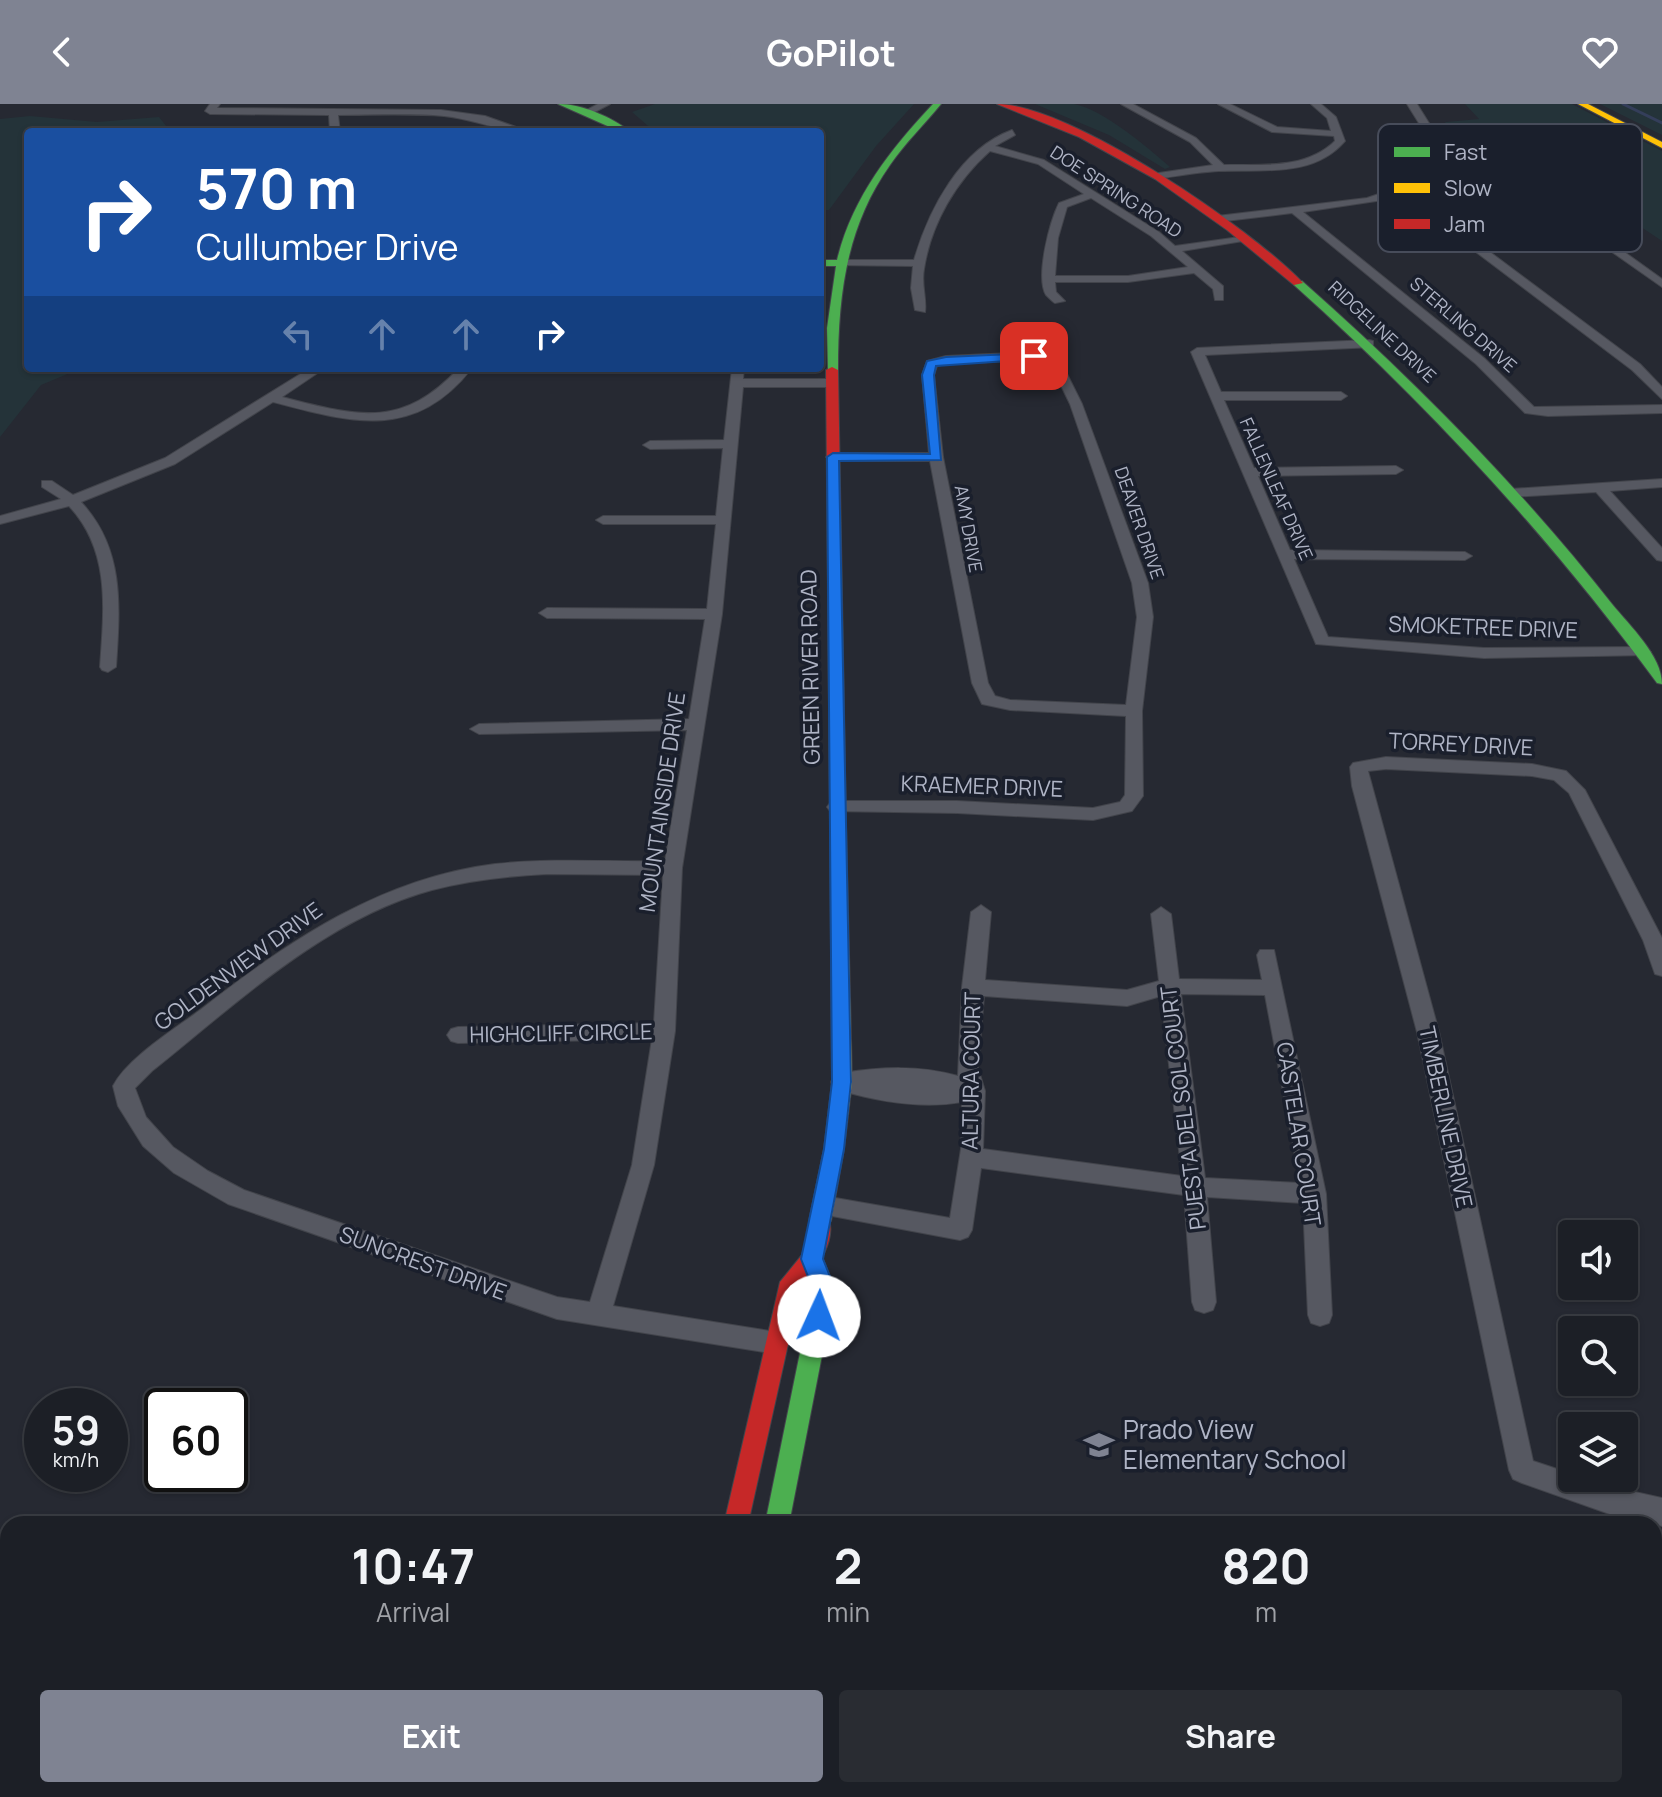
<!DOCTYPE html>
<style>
:root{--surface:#1c1f26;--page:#292c32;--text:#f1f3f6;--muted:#a0a2a7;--line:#3a3d43;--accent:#7f8392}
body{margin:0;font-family:Manrope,sans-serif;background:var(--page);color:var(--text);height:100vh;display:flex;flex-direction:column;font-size:30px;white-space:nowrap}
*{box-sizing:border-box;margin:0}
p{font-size:26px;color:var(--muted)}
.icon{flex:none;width:44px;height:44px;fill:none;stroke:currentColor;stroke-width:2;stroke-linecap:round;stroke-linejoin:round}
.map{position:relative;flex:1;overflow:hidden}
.panel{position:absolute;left:0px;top:1412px;width:1662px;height:282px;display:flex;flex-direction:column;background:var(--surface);border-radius:24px 24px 0 0;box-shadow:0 2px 6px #0004,0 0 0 2px var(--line)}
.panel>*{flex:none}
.top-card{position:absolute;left:24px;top:24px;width:800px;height:244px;border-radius:8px;box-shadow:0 2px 6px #0004,0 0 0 2px var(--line);background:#1a4fa0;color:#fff;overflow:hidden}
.tools{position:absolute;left:1558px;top:1116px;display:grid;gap:16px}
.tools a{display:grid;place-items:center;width:80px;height:80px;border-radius:8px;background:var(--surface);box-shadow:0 2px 6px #0004,0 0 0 2px var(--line);font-size:40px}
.speed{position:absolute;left:24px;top:1284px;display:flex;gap:16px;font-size:40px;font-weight:700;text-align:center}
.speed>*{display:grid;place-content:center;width:104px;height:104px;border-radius:50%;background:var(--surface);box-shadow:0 2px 6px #0004,0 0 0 2px var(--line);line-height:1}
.speed small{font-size:20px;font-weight:400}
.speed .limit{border:4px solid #111;border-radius:12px;background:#fff;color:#111}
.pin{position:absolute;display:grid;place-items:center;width:68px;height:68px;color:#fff;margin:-34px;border-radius:16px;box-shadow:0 4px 12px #0006}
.me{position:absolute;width:88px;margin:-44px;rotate:2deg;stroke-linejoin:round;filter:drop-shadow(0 0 6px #0008)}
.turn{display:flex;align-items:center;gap:28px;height:168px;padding:0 40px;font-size:36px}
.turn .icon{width:104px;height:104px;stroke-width:2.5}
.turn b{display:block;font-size:56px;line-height:68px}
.lanes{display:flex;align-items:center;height:76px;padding:0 40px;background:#0003;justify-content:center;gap:40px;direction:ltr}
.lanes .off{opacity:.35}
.eta{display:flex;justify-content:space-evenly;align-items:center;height:136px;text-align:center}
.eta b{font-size:48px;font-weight:700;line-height:56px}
.action{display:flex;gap:16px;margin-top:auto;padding:16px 40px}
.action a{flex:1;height:92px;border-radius:8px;background:var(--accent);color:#fff;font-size:32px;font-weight:700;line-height:92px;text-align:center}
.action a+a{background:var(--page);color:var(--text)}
header{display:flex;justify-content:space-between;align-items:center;height:104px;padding:0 40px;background:var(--accent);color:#fff;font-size:36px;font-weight:700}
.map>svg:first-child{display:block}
.green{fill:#243339}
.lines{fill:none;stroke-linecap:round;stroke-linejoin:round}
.stream{stroke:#343e5a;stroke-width:3}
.street-casing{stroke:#42444b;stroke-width:2}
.fast-casing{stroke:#42444b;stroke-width:2}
.slow-casing{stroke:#42444b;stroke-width:2}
.jam-casing{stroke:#42444b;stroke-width:2}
.street{fill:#565861;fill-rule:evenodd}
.fast{fill:#4caf50;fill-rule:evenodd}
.slow{fill:#ffc107;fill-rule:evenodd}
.jam{fill:#c62828;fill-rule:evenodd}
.route{fill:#1a73e8;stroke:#114b97;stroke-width:2}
.labels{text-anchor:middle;stroke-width:7;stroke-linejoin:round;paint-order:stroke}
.far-street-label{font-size:18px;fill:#afb4c5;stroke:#1a1f2c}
.street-label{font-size:22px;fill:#afb4c5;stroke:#1a1f2c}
.near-poi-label{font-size:26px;fill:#afb4c5;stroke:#1a1f2c;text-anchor:start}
.key{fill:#1a1f2c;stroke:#474c5a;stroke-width:2}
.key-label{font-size:22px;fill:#afb4c5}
</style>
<header><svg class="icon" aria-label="back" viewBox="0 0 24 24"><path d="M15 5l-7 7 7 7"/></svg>GoPilot<svg class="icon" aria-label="heart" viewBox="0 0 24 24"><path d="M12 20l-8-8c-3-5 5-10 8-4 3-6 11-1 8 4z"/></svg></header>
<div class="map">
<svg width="1662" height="1693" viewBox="0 0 1662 1693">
<rect width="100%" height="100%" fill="#262932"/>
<!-- green -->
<path class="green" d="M655,0h259l-38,42 -47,64h-9v-78h-165l-23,-20z
M1035,0c12,0 27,0 39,0 30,6 73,43 96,63l-5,2 -56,-34z
M1465,0h107l90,47v90l-39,-26 15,-2 -7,-9 -135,-45v-16l-43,-1 -15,-15 8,-5 33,-3z
M1600,0h62v31z
M30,12l67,6 62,-5 12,15h-143v236h54l-41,17 -41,52v-318z
M1654,1579l8,2v112h-258l-1,-7h251z"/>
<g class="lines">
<!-- stream -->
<path class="stream" d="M1623,0l39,19"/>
<!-- street casing -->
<g class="street-casing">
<path id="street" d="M210,0h10l-3,4 224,2 44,6 45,16c-28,0 -57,-13 -86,-16 -35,-3 -71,-1 -106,-1l2,17h-10l-1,-17 -119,-1 -5,-3z
M598,0h12l-19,10 -8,-2z
M1121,0h12l63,34 28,27c38,-1 81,5 111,-24l-1,-5 -62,-4 -54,-28h12l47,23 54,4 -4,-13 -16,-14h10l15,13 9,24c-32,37 -82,28 -126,30 -21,1 -42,5 -63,8l-5,-3 1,-2 61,-9 -23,-23z
M1407,0h10l35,56 -4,8 56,12 45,18 113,81v8l-121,-85 -44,-18 -51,-11 -3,6 -50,17 36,14 22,13 189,141 22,23v12l-30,-29 -189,-143 -22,-13 -38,-14 -80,12 181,146 50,49 128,-2v8l-114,3 -23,-3 -49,-49 -184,-151 -75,9 -5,-3 5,-3 150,-18 68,-23 7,-15z
M1012,26l3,5 -20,11 49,14 115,72 16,14 72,-10 1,2 -5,3 -61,10 41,35v14h-8l-2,-11 -19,-16 -66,9h-73l1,10 9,9 -10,2c-1,0 -9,-8 -9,-8 -11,-18 4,-74 13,-92l25,-9 -46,-30 -48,-13c-34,30 -59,73 -66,118 -3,15 3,30 1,43l-10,-2 -4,-22 2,-22 -80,-1v-4l4,-1h77c15,-51 46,-111 98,-130zM1091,94l60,38 37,31 -60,9h-73l3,-38 9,-31z
M1369,236l4,1v6l-168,8 16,37h120l6,4 -6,4h-117l30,68 142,-2 7,4 -7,4 -138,2 32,74 175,2 7,4 -7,4 -171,-1 34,78 156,11 159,-1 8,5 -2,3 -165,3 -168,-14 -125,-292 6,-4z
M1034,248l18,3 8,5 22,44 66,179 5,34 -11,94 1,85 -11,15 -39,9 -136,-7 -127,-2 -3,-4 3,-4 6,-2h121l136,7 27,-6 5,-7 1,-79 -116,-6 -28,-6 -10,-21 -42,-222h-97l-7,-4 7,-4h96l-7,-78 5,-14 19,-5zM1034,256l17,5 19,39 62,179 5,34 -11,88 -116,-5 -15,-4 -7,-13 -45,-226 -9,-82 3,-9 9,-2z
M310,264h15l-43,29c75,19 119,33 177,-29h13c-57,73 -120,55 -199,34l-98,62 -94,38c44,47 39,105 35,165l-8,5 -6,-2 -2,-3c4,-58 11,-116 -31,-161l-69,18v-8l61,-17 -19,-12v-6h10l21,14 92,-37z
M732,264h12l-1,11h89l6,4 -6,4h-89l-21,227 -40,254 -7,163 -21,134 -41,141 163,26 9,3 4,8 -4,8 -9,3 -219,-35 -329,-115 -54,-31 -31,-27 -25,-40 -5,-20c16,-30 64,-58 91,-79 87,-68 179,-129 291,-143 56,-6 113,-2 170,-3l22,-131 -208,4 -9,-5 9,-5 210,-5 16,-100 -158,-1 -8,-5 8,-5 160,1 9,-85h-113l-7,-4 7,-4h113l7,-68 -73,1 -7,-4 7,-4 74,-1zM547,770l116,1 -9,148 -196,4 -7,2 -4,6 4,6 7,2 194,-4 -20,126 -42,137 -33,-5 -313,-107 -36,-19 -35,-24 -27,-30 -11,-29 17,-17c84,-67 173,-152 280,-181 38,-10 76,-14 115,-16z
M1662,375v8l-52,4 52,57v13l-5,-1 -61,-68 -85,5 -7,-4 7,-4z
M1386,653l146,7 34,7 19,19 77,148v38l-7,-2 -12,-34 -74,-147 -15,-13 -22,-4 -146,-7 -18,2 71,261 94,429 39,13v4l90,20v28l-41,-8 -99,-35 -9,-4 -4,-9 -92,-438 -65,-246 -2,-19 3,-4z
M981,801l10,7 -6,68 142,10 32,-9 -8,-67 10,-7 10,7 8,65 83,1 -5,-25 3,-5h14l52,244 6,121 -3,8 -9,3 -9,-3 -3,-8 -5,-112 -96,-6 9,105 -3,8 -9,3 -9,-3 -3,-8 -8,-107 -203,-27 -9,62 -4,7 -8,3 -144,-27 -4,-7 4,-7 8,-3 126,22 11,-69 1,-47c-40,7 -81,0 -120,-11l-8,-3 -3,-6 3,-6 8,-3c40,-6 77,-8 116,3l4,-89 9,-75zM1181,890l84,1 35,188 -95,-5zM984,892l143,10 34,-10 21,180 -199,-27 2,-58 -7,-23z"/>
</g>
<!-- fast casing -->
<g class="fast-casing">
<path id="fast" d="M558,0c25,0 53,13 73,28h-10z
M933,0h8c-17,21 -36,39 -51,61 -44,62 -52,131 -52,205l-10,2 -1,-44 9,-62h-16v-6h17c15,-62 53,-110 96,-156z
M1294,177h8c112,99 217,205 310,323 18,22 50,52 50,80l-5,-1c-107,-146 -228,-277 -363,-398z
M812,1146l8,2 15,37 -46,235h-24l48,-235 -12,-30 3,-7z
M663,1686h28l-2,7h-28z"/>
</g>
<!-- slow casing -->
<g class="slow-casing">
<path id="slow" d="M1578,0h10l74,38v6z
M838,715l8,6 6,257 -8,67 -13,72 -4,6 -7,3 -7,-3 -4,-6 15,-72 8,-67 -2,-257z"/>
</g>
<!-- jam casing -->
<g class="jam-casing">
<path id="jam" d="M997,0c73,0 255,125 306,179l-9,2 -67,-55 -72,-51 -76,-42z
M832,263l6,3 8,455 -8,6 -8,-6 -4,-455z
M820,1108l7,3c12,23 -11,55 -26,71l-53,238h-24l56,-242 22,-27 11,-40z
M708,1686h28l-2,7h-28z"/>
</g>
<!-- street -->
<use href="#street" class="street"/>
<!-- fast -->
<use href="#fast" class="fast"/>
<!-- slow -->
<use href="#slow" class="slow"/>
<!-- jam -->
<use href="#jam" class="jam"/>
</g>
<!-- route -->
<path class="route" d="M1034,249l4,1v5l-102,7 -2,9 7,85 -102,1 12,621 -7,67 -21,110 12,30 -8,35 -8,3 -8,-3 -4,-8 6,-27 -12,-30 23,-110 8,-67 -5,-625 6,-4 97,1 -8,-79 5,-14 19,-4z"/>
<!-- icons -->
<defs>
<g id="school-bare" transform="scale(2.4)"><path d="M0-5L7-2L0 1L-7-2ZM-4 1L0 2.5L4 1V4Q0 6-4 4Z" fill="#7f8392" stroke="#1a1f2c" stroke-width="2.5" paint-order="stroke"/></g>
</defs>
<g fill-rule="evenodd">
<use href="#school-bare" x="1099" y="1341"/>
</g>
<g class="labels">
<!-- far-street labels -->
<g class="far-street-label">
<text transform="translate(1116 88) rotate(33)" y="6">DOE SPRING ROAD</text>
<text transform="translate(1463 221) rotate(41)" y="6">STERLING DRIVE</text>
<text transform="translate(1382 228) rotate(43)" y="6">RIDGELINE DRIVE</text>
<text transform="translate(1276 385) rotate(66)" y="6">FALLENLEAF DRIVE</text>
<text transform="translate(1139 419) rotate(71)" y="6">DEAVER DRIVE</text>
<text transform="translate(968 425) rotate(80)" y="6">AMY DRIVE</text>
</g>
<!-- street labels -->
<g class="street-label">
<text transform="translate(1483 523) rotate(2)" y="8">SMOKETREE DRIVE</text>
<text transform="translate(810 563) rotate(-91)" y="8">GREEN RIVER ROAD</text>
<text transform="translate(1461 640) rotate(3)" y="8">TORREY DRIVE</text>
<text transform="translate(982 682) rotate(2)" y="8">KRAEMER DRIVE</text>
<text transform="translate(662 698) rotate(-82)" y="8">MOUNTAINSIDE DRIVE</text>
<text transform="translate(238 862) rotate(-36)" y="8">GOLDENVIEW DRIVE</text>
<text transform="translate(561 929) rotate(-1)" y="8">HIGHCLIFF CIRCLE</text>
<text transform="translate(971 967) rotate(-89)" y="8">ALTURA COURT</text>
<text transform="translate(1183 1004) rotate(-97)" y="8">PUESTA DEL SOL COURT</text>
<text transform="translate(1446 1013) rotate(78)" y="8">TIMBERLINE DRIVE</text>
<text transform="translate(1299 1030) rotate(81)" y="8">CASTELAR COURT</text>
<text transform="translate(423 1159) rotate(20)" y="8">SUNCREST DRIVE</text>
</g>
<!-- near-poi labels -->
<g class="near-poi-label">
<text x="1123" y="1335">Prado View<tspan x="1123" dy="30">Elementary School</tspan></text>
</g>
</g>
<!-- legend -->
<rect x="1378" y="20" width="264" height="128" rx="12" class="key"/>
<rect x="1394" y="43" width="36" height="10" fill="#4caf50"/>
<rect x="1394" y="79" width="36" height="10" fill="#ffc107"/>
<rect x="1394" y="115" width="36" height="10" fill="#c62828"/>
<g class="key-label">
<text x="1444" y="56">Fast</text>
<text x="1444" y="92">Slow</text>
<text x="1444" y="128">Jam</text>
</g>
</svg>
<div class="tools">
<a><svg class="icon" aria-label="sound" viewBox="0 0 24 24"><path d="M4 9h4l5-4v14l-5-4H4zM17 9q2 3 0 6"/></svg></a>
<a><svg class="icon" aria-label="search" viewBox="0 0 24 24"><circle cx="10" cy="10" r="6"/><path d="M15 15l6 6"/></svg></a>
<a><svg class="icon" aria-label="layers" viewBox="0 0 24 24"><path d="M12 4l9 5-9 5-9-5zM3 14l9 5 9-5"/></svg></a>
</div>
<div class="speed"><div>59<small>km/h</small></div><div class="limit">60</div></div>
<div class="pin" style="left:1034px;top:252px;background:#d93025"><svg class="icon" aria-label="arrive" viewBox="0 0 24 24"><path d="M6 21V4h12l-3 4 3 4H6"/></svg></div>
<svg class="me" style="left:819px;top:1212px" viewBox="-20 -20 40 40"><circle r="19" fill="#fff"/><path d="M0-13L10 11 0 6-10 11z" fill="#1a73e8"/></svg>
<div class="top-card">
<div class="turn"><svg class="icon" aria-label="right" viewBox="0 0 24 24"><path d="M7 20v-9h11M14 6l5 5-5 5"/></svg><div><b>570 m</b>Cullumber Drive</div></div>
<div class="lanes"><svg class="icon off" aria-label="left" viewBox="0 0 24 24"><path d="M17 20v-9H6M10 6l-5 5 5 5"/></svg><svg class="icon off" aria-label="ahead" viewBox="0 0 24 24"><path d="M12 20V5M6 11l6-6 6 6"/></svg><svg class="icon off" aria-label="ahead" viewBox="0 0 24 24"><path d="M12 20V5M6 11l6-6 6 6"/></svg><svg class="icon" aria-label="right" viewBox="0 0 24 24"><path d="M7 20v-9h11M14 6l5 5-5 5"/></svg></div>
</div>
<section class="panel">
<div class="eta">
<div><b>10:47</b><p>Arrival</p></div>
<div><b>2</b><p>min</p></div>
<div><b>820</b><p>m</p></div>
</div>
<div class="action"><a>Exit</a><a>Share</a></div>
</section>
</div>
